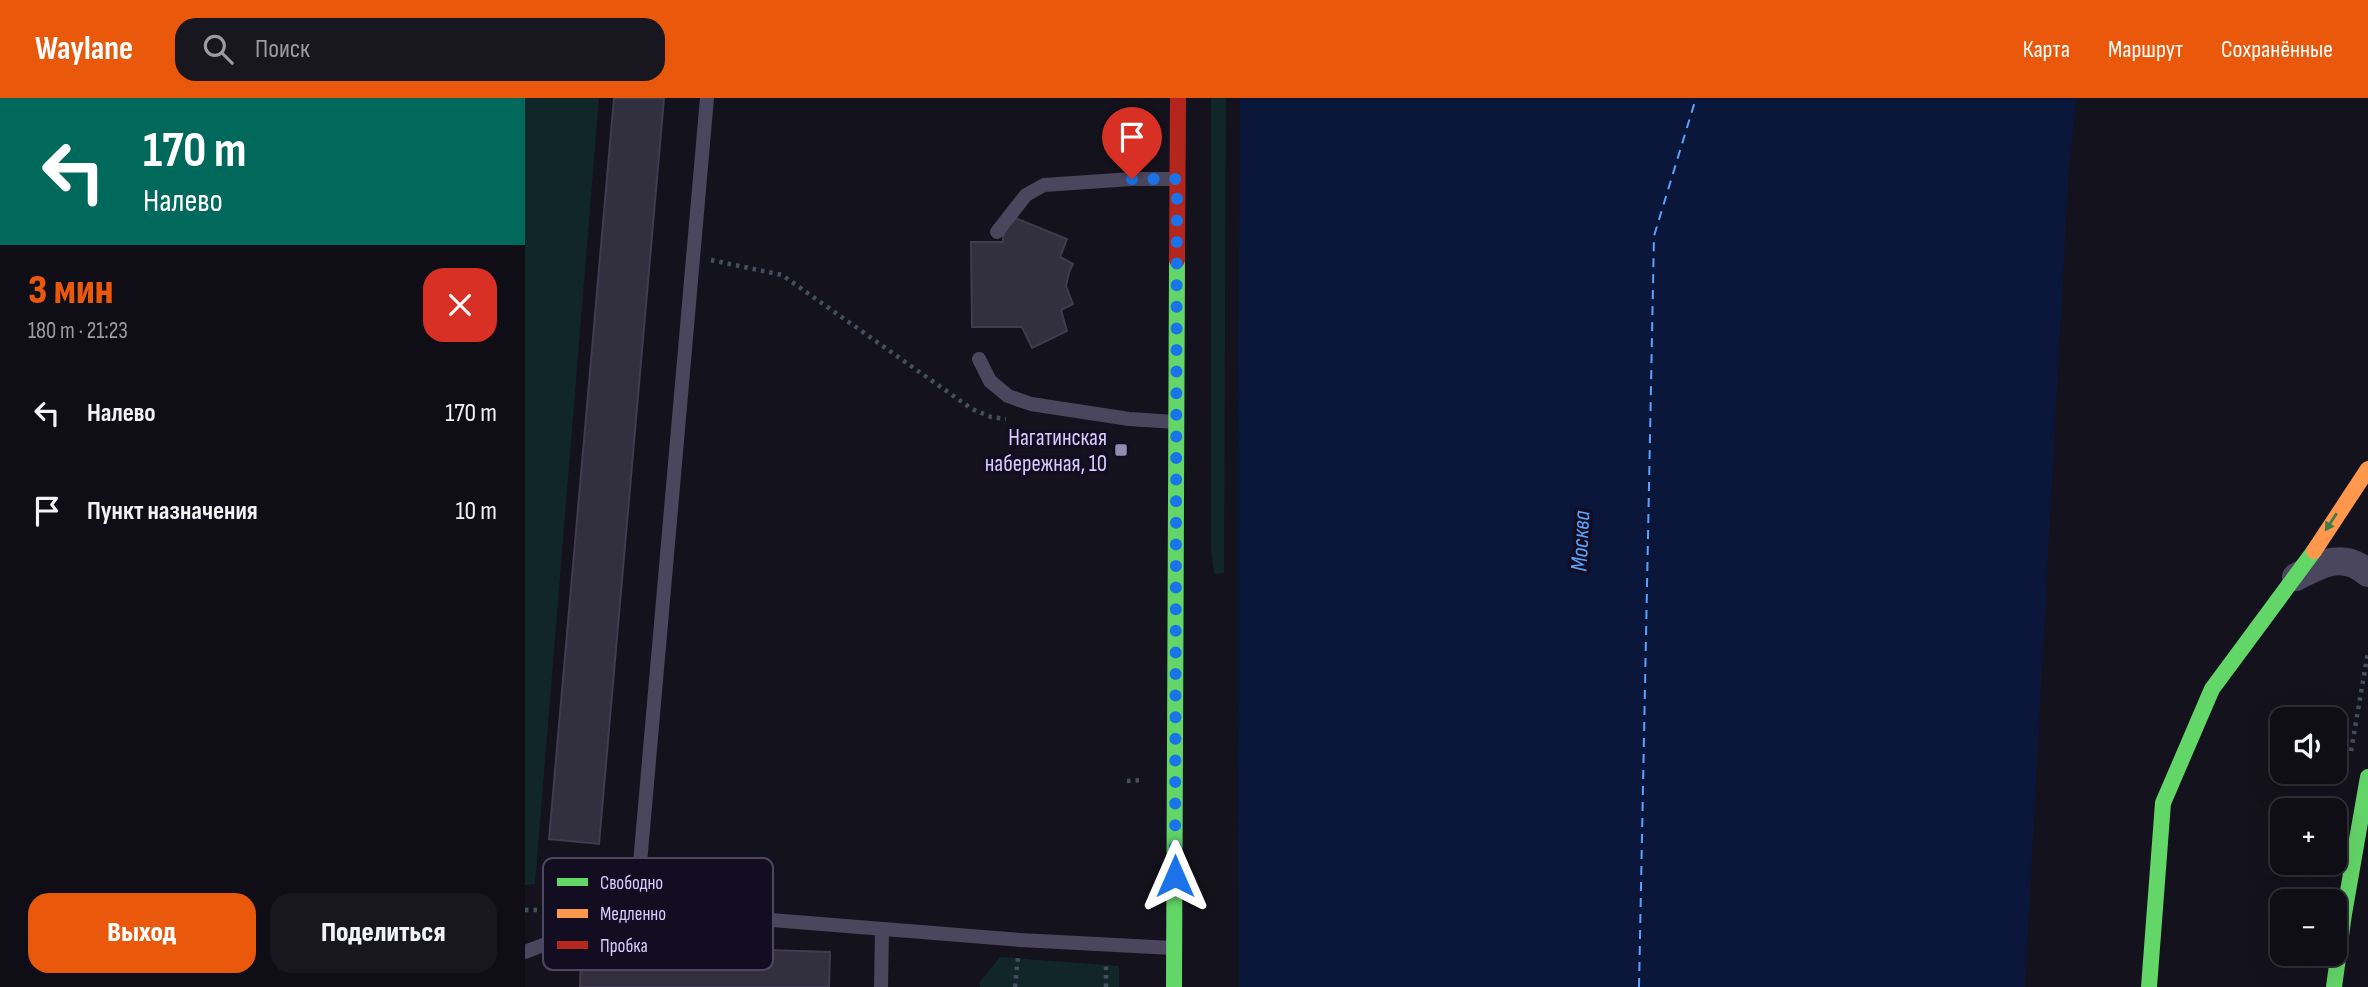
<!DOCTYPE html>
<html lang="ru">
<meta charset="utf-8">
<style>
:root{--surface:#0f0e16;--page:#18171f;--text:#f1f3f6;--muted:#9b9ca1;--line:#2f2e35;--accent:#ea580c}
body{margin:0;font-family:"Sofia Sans Condensed",sans-serif;background:var(--page);color:var(--text);height:100vh;display:flex;flex-direction:column;font-size:26px;white-space:nowrap}
*{box-sizing:border-box;margin:0}
p{font-size:23px;color:var(--muted)}
.icon{flex:none;width:38px;height:38px;fill:none;stroke:currentColor;stroke-width:2;stroke-linecap:round;stroke-linejoin:round}
.map{position:relative;flex:1;overflow:hidden}
.drawer{display:flex;flex-direction:column;background:var(--surface);width:525px}
.drawer>*{flex:none}
.guide{background:#00695c;color:#fff;overflow:hidden}
.buttons{position:absolute;left:1745px;top:609px;display:grid;gap:14px}
.buttons a{display:grid;place-items:center;width:77px;height:77px;border-radius:14px;background:var(--surface);box-shadow:0 7px 28px #0002,0 0 0 2px var(--line);font-size:35px}
.pin{position:absolute;display:grid;place-items:center;width:60px;height:60px;color:#fff;margin:-72px -30px;border-radius:50% 50% 50% 0;rotate:-45deg;box-shadow:0 0 7px #0007}
.pin .icon{rotate:45deg}
.me{position:absolute;width:77px;margin:-38px;rotate:0deg;stroke-linejoin:round;filter:drop-shadow(0 0 5px #0008)}
.turn{display:flex;align-items:center;gap:24px;height:147px;padding:0 28px;font-size:32px}
.turn .icon{width:91px;height:91px;stroke-width:2.5}
.turn b{display:block;font-size:49px;line-height:60px}
.round{display:grid;place-items:center;flex:none;width:74px;height:74px;border-radius:21px;background:var(--page)}
.headline{display:flex;align-items:center;justify-content:space-between;height:119px;padding:0 28px}
h1{font-size:42px;font-weight:800;line-height:52px;color:var(--accent)}
.cta{display:flex;gap:14px;margin-top:auto;padding:14px 28px}
.cta a{flex:1;height:80px;border-radius:21px;background:var(--accent);color:#fff;font-size:28px;font-weight:800;line-height:80px;text-align:center}
.cta a+a{background:var(--page);color:var(--text)}
ul{padding:0;list-style:none}
li{display:flex;align-items:center;gap:21px;height:98px;padding:0 28px}
li div{flex:1}
li b{display:block;font-size:26px}
li em{font-style:normal}
header{display:flex;align-items:center;gap:42px;box-sizing:border-box;height:98px;padding:0 35px;background:var(--accent);color:#fff}
header strong{font-size:33px}
nav{display:flex;gap:38px;margin-inline-start:auto;font-size:24px}
.search{width:490px;height:63px;background:var(--page);display:flex;align-items:center;gap:18px;box-sizing:border-box;padding:0 24px;border-radius:21px;color:var(--muted);font-size:26px}
main{display:flex;flex:1;min-height:0}
.map>svg:first-child{display:block}
.green{fill:#112628}
.water{fill:#0a173a}
.lines{fill:none;stroke-linecap:round;stroke-linejoin:round}
.ferry{stroke:#5ba2ff;stroke-width:2;stroke-dasharray:9 7;stroke-linecap:butt}
.building{fill:#322f3f;stroke:#413b50;stroke-width:2}
.path{stroke:#444f5e;stroke-width:4.5;stroke-dasharray:3.5 5;stroke-linecap:butt}
.lane{stroke:#4a465e;stroke-width:14}
.street{stroke:#4a465e;stroke-width:28}
.fast{stroke:#63d668;stroke-width:16}
.slow{stroke:#ff974d;stroke-width:16}
.jam{stroke:#b3261e;stroke-width:16}
.oneway{fill:#3f7c48}
.route{stroke:#1a73e8;stroke-width:12;stroke-dasharray:0 21.6}
.poi-dot{fill:#938cb0;stroke:#120d21;stroke-width:2.5}
.labels{text-anchor:middle;stroke-width:7;stroke-linejoin:round;paint-order:stroke}
.poi-label{font-size:23px;fill:#d8cdff;stroke:#120d21;text-anchor:end}
.water-label{font-size:24px;font-style:italic;fill:#5ba2ff;stroke:#120d21}
.key{fill:#120d21;stroke:#4d4764;stroke-width:2}
.key-label{font-size:19px;fill:#d8cdff}
</style>
<header>
<strong>Waylane</strong>
<div class="search"><svg class="icon" aria-label="search" viewBox="0 0 24 24"><circle cx="10" cy="10" r="6"/><path d="M15 15l6 6"/></svg>Поиск</div>
<nav><a>Карта</a><a>Маршрут</a><a>Сохранённые</a></nav>
</header>
<main>
<section class="drawer">
<div class="guide">
<div class="turn"><svg class="icon" aria-label="left" viewBox="0 0 24 24"><path d="M17 20v-9H6M10 6l-5 5 5 5"/></svg><div><b>170 m</b>Налево</div></div>
</div>
<div class="headline"><div><h1>3 мин</h1><p>180 m · 21:23</p></div><a class="round" style="background:#d93025;color:#fff"><svg class="icon" aria-label="close" viewBox="0 0 24 24"><path d="M6 6l12 12M18 6L6 18"/></svg></a></div>
<ul>
<li><svg class="icon" aria-label="left" viewBox="0 0 24 24"><path d="M17 20v-9H6M10 6l-5 5 5 5"/></svg><div><b>Налево</b></div><em>170 m</em></li>
<li><svg class="icon" aria-label="arrive" viewBox="0 0 24 24"><path d="M6 21V4h12l-3 4 3 4H6"/></svg><div><b>Пункт назначения</b></div><em>10 m</em></li>
</ul>
<div class="cta"><a>Выход</a><a>Поделиться</a></div>
</section>
<div class="map">
<svg width="1843" height="889" viewBox="0 0 1843 889">
<rect width="100%" height="100%" fill="#14121d"/>
<!-- green -->
<path class="green" d="M0,0h74l-64,786 -10,1z
M686,0h15l-2,475 -10,1 -3,-23z
M475,859l119,9v21h-139l-1,-4z"/>
<!-- water -->
<path class="water" d="M715,0h837l-8,68 -44,821h-786l-2,-436z"/>
<g class="lines">
<!-- ferry -->
<path class="ferry" d="M1114,889l15,-751 42,-138"/>
</g>
<!-- building -->
<path class="building" d="M89,0h50l-65,746 -50,-5z
M488,119l54,22 -7,18 13,7 -4,8 -3,14 7,18 -12,6 6,21 -35,17 -10,-21h-50l-1,-85h32v-5z
M56,846l249,8 -1,35h-249z"/>
<g class="lines">
<!-- path -->
<path class="path" d="M186,162l71,15 190,134 19,8 15,2
M1826,653l17,-99
M602,683l16,-1
M0,812h48
M490,889l3,-29
M581,889v-22"/>
<!-- lane -->
<path class="lane" d="M472,134l29,-37 18,-10 88,-6h44
M454,261l11,22 18,15 23,8 98,15 46,3
M111,811l71,-811
M0,854l111,-43 384,31 153,8
M356,889l1,-58"/>
<!-- street -->
<path class="street" d="M1771,479c25,-13 47,-26 72,-4"/>
<!-- fast -->
<path class="fast" d="M649,889l3,-727
M1624,889l14,-184 49,-114 102,-138
M1809,889l10,-73 24,-137"/>
<!-- slow -->
<path class="slow" d="M1789,453l54,-82"/>
<!-- jam -->
<path class="jam" d="M652,162l1,-162"/>
</g>
<!-- one-way arrows -->
<defs><path id="oneway-solid" d="M-6-.8H1V-3.2L6.5 0L1 3.2V.8H-6Z" transform="scale(1.75)"/></defs>
<use class="oneway" href="#oneway-solid" transform="translate(1806 424) rotate(123)"/>
<g class="lines">
<!-- route -->
<path class="route" d="M607,81h45l-2,697"/>
</g>
<!-- markers -->
<rect class="poi-dot" x="589" y="345" width="14" height="14" rx="3.5"/>
<g class="labels">
<!-- poi labels -->
<g class="poi-label">
<text x="582" y="347">Нагатинская<tspan x="582" dy="26">набережная, 10</tspan></text>
</g>
<!-- water labels -->
<g class="water-label">
<text transform="translate(1055 443) rotate(-87)" y="8">Москва</text>
</g>
</g>
<!-- legend -->
<rect x="18" y="760" width="230" height="112" rx="10" class="key"/>
<rect x="32" y="780" width="31" height="8" fill="#63d668"/>
<rect x="32" y="811" width="31" height="9" fill="#ff974d"/>
<rect x="32" y="843" width="31" height="8" fill="#b3261e"/>
<g class="key-label">
<text x="75" y="791">Свободно</text>
<text x="75" y="822">Медленно</text>
<text x="75" y="854">Пробка</text>
</g>
</svg>
<div class="buttons">
<a><svg class="icon" aria-label="sound" viewBox="0 0 24 24"><path d="M4 9h4l5-4v14l-5-4H4zM17 9q2 3 0 6"/></svg></a>
<a>+</a>
<a>−</a>
</div>
<div class="pin" style="left:607px;top:81px;background:#d93025"><svg class="icon" aria-label="arrive" viewBox="0 0 24 24"><path d="M6 21V4h12l-3 4 3 4H6"/></svg></div>
<svg class="me" style="left:650px;top:778px" viewBox="-20 -20 40 40"><path d="M0-17L14 15 0 8-14 15z" fill="#1a73e8" stroke="#fff" stroke-width="4"/></svg>
</div>
</main>
